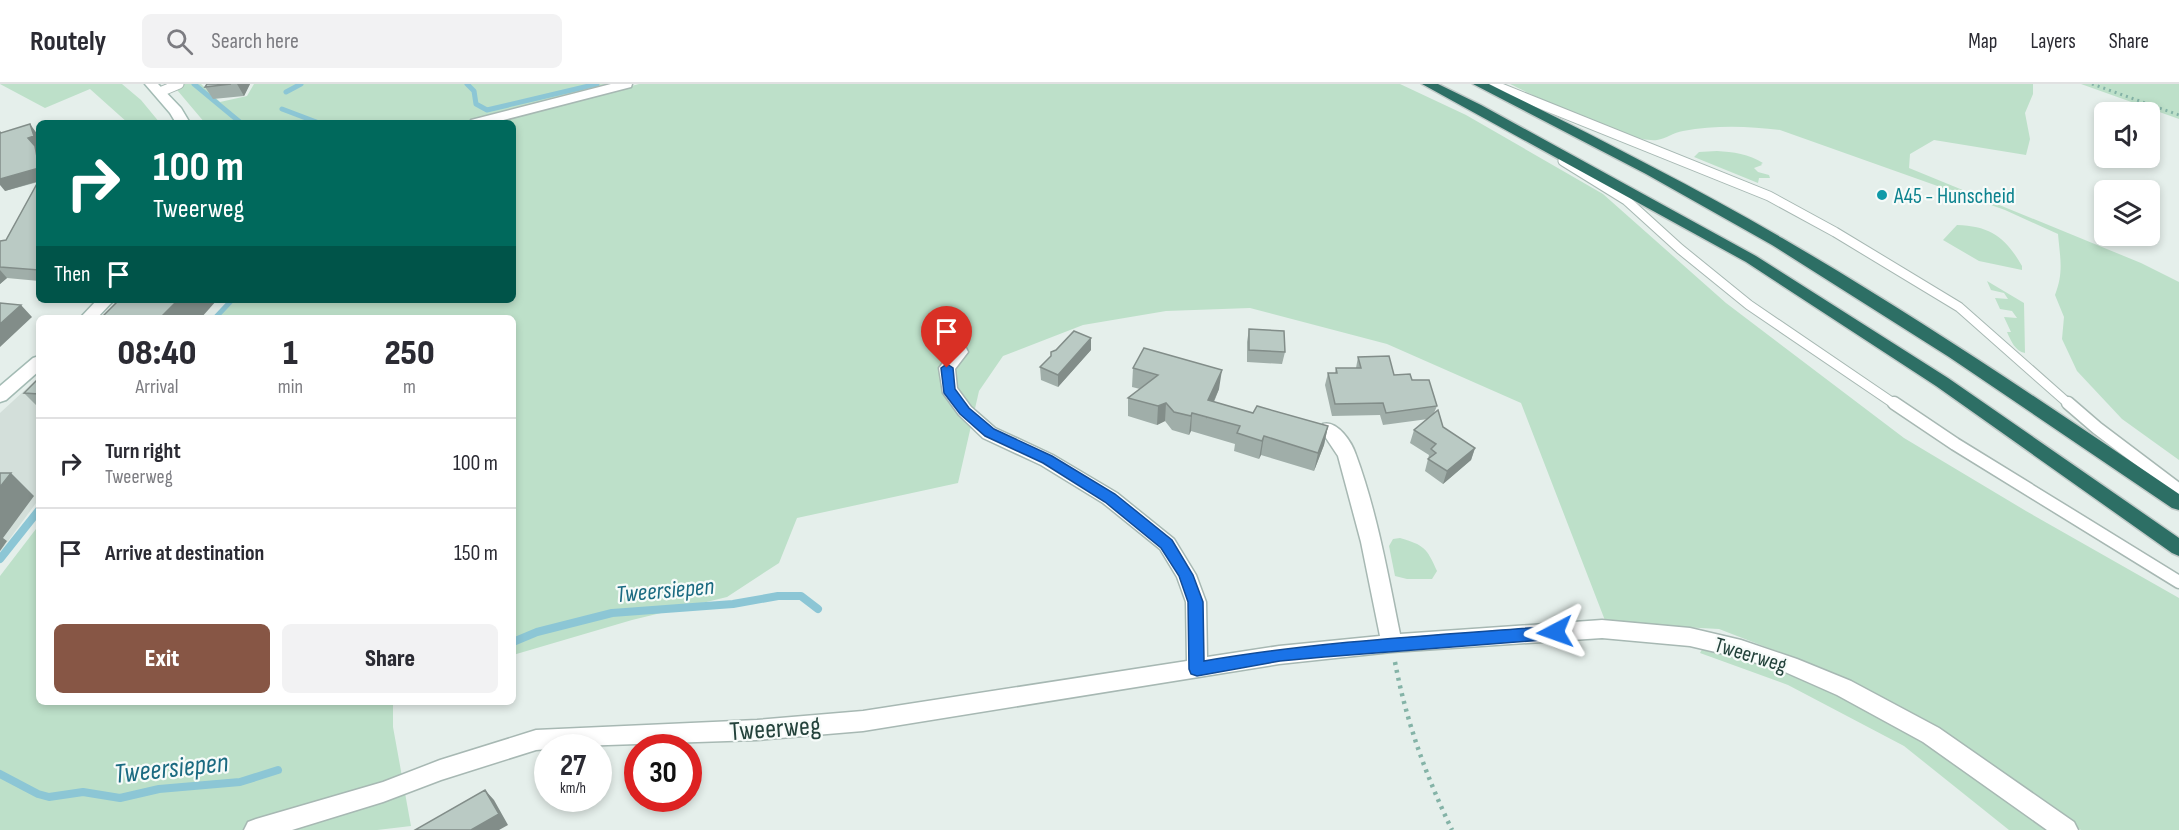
<!DOCTYPE html>
<style>
:root{--surface:#fff;--page:#f2f2f3;--text:#2b2b33;--muted:#7c7c81;--line:#e1e1e2;--accent:#875645}
body{margin:0;font-family:"Sofia Sans Condensed",sans-serif;background:var(--page);color:var(--text);height:100vh;display:flex;flex-direction:column;font-size:22px;white-space:nowrap}
*{box-sizing:border-box;margin:0}
p{font-size:20px;color:var(--muted)}
.icon{flex:none;width:33px;height:33px;fill:none;stroke:currentColor;stroke-width:2;stroke-linecap:round;stroke-linejoin:round}
.map{position:relative;flex:1;overflow:hidden}
.details{position:absolute;left:36px;top:231px;width:480px;height:390px;display:flex;flex-direction:column;background:var(--surface);border-radius:9px;box-shadow:0 3px 9px #0003}
.details>*{flex:none}
.top-card{position:absolute;left:36px;top:36px;width:480px;height:183px;border-radius:9px;box-shadow:0 3px 9px #0003;background:#00695c;color:#fff;overflow:hidden}
.buttons{position:absolute;left:2094px;top:18px;display:grid;gap:12px}
.buttons a{display:grid;place-items:center;width:66px;height:66px;border-radius:9px;background:var(--surface);box-shadow:0 3px 9px #0003;font-size:30px}
.speed{position:absolute;left:534px;top:650px;display:flex;gap:12px;font-size:30px;font-weight:700;text-align:center}
.speed>*{display:grid;place-content:center;width:78px;height:78px;border-radius:50%;background:var(--surface);box-shadow:0 3px 9px #0003;line-height:1}
.speed small{font-size:15px;font-weight:400}
.speed .limit{border:9px solid #d22;background:#fff;color:#111}
.pin{position:absolute;display:grid;place-items:center;width:51px;height:51px;color:#fff;margin:-62px -26px;border-radius:50% 50% 50% 0;rotate:-45deg;box-shadow:0 0 6px #0007}
.pin .icon{rotate:45deg}
.me{position:absolute;width:66px;margin:-33px;rotate:266deg;stroke-linejoin:round;filter:drop-shadow(0 0 4px #0008)}
.turn{display:flex;align-items:center;gap:21px;height:126px;padding:0 18px;font-size:27px}
.turn .icon{width:78px;height:78px;stroke-width:2.5}
.turn b{display:block;font-size:42px;line-height:51px}
.then{display:flex;align-items:center;height:57px;padding:0 18px;background:#0003;gap:12px;font-size:22px}
.eta{display:flex;justify-content:space-evenly;align-items:center;height:102px;text-align:center}
.eta b{font-size:36px;font-weight:800;line-height:42px}
.button{display:flex;gap:12px;margin-top:auto;padding:12px 18px}
.button a{flex:1;height:69px;border-radius:9px;background:var(--accent);color:#fff;font-size:24px;font-weight:800;line-height:69px;text-align:center}
.button a+a{background:var(--page);color:var(--text)}
ul{padding:0;list-style:none}
li{display:flex;align-items:center;gap:18px;height:90px;padding:0 18px;border-top:2px solid var(--line)}
li div{flex:1}
li b{display:block;font-size:22px}
li em{font-style:normal}
header{display:flex;align-items:center;gap:36px;box-sizing:border-box;height:84px;padding:0 30px;background:var(--surface);border-bottom:2px solid var(--line)}
header strong{font-size:28px}
nav{display:flex;gap:33px;margin-inline-start:auto;font-size:21px}
.search{width:420px;height:54px;background:var(--page);display:flex;align-items:center;gap:15px;box-sizing:border-box;padding:0 21px;border-radius:9px;color:var(--muted);font-size:22px}
.map>svg:first-child{display:block}
.built{fill:#d3dfda}
.green{fill:#bde0c9}
.lines{fill:none;stroke-linecap:round;stroke-linejoin:round}
.stream-far1{stroke:#8cc6d5;stroke-width:5}
.stream{stroke:#8cc6d5;stroke-width:8}
.lane-far1-casing{stroke:#a7b8b3;stroke-width:11}
.lane-casing{stroke:#a7b8b3;stroke-width:15}
.street-casing{stroke:#a7b8b3;stroke-width:3}
.secondary-casing{stroke:#a3bbb4;stroke-width:3}
.highway-casing{stroke:#c1cac8;stroke-width:3}
.path-far1{stroke:#84b3a7;stroke-width:3;stroke-dasharray:2 4;stroke-linecap:butt}
.path{stroke:#84b3a7;stroke-width:4.5;stroke-dasharray:3 5;stroke-linecap:butt}
.lane-far1{stroke:#fff;stroke-width:9}
.lane{stroke:#fff;stroke-width:12}
.street{fill:#fff;fill-rule:evenodd}
.secondary{fill:#fff;fill-rule:evenodd}
.highway{fill:#2d6f65;fill-rule:evenodd}
.wall{fill:#a0aea9}
.shaded-wall{fill:#828d89}
.building{fill:#bacac4;stroke:#828d89;stroke-width:1.5}
.route{fill:#1a73e8;stroke:#114b97;stroke-width:1.5}
.culture-dot{fill:#0f9aa8;stroke:#f6fbf9;stroke-width:2}
.labels{text-anchor:middle;stroke-width:4.5;stroke-linejoin:round;paint-order:stroke}
.culture-label{font-size:22px;fill:#0d838f;stroke:#f6fbf9;text-anchor:start}
.street-label{font-size:22px;fill:#23423b;stroke:#f6fbf9}
.water-label{font-size:24px;font-style:italic;fill:#1a6a81;stroke:#f6fbf9}
.near-street-label{font-size:27px;fill:#23423b;stroke:#f6fbf9}
.near-water-label{font-size:28px;font-style:italic;fill:#1a6a81;stroke:#f6fbf9}
</style>
<header>
<strong>Routely</strong>
<div class="search"><svg class="icon" aria-label="search" viewBox="0 0 24 24"><circle cx="10" cy="10" r="6"/><path d="M15 15l6 6"/></svg>Search here</div>
<nav><a>Map</a><a>Layers</a><a>Share</a></nav>
</header>
<div class="map">
<svg width="2179" height="746" viewBox="0 0 2179 746">
<rect width="100%" height="100%" fill="#e5efeb"/>
<!-- built -->
<path class="built" d="M39,293v122l-39,53v-139z"/>
<!-- green -->
<path class="green" d="M0,0h122l19,16 19,23h-32l-38,-34 -45,19z
M172,0h29l19,18 27,-6 7,-12h363l-160,39h-252z
M639,0h761l66,31 137,79 123,109 178,135 122,73 153,87v232h-98l-71,-43 -94,-67 -132,-66 -65,-25 -113,-6 -85,-220 -134,-59 -137,-36 -84,3 -83,14 -80,31 -24,35 -21,92 -161,35 -18,45 -52,34 -95,23 -119,35v-337h-300l16,-18h284v-177h-21z
M1510,0h523v10l-8,19 5,26 -4,16 -92,-15 -24,14 -1,14 232,95 38,19v178l-57,-41 -45,-48 -15,-32 2,-22 -9,-22c9,-23 5,-37 3,-61l-53,-24 -225,-80c-32,-4 -65,-5 -97,1 -9,1 -17,8 -26,9 -26,4 -120,-43 -147,-56z
M2081,0h98v35z
M1717,67c16,1 32,3 46,12l-2,1 1,1 -8,3 4,4 11,3 1,3h-11l-1,5 -64,-26 5,-5z
M1957,141c34,1 49,13 65,41v4l-43,-9 -36,-21z
M1987,197l37,22 1,50c-10,-2 -14,-12 -18,-21h4l-7,-15 13,1 -5,-7 -12,-2 -5,-11 13,1 -4,-6 -13,-3z
M39,441v177h354v25l18,99 -34,4h-377v-254z
M1400,454c24,7 27,10 37,33l-5,8h-25l-12,-3 -6,-30 4,-7z
M1705,560l153,51 198,135h-47l-105,-84 -116,-61 -88,-32z"/>
<g class="lines">
<!-- stream-far1 -->
<path class="stream-far1" d="M194,0l47,39
M467,0l7,7 2,13 11,6 110,-26
M286,8l15,-8
M282,25l37,14
M215,234l17,-18"/>
<!-- stream -->
<path class="stream" d="M0,475l39,-49
M513,558l24,-10 75,-19 121,-9 45,-8h23l17,13
M0,690l38,20 11,3 34,-5 37,6 39,-9 81,-7 38,-12"/>
<!-- lane-far1 casing -->
<g class="lane-far1-casing">
<path id="lane-far1" d="M1491,0l278,112 66,36 124,75 111,98
M160,8l19,-8
M1563,77l63,39 54,49 69,56 147,100"/>
</g>
<!-- lane casing -->
<g class="lane-casing">
<path id="lane" d="M1894,319l61,41 224,138
M2068,319l29,25 82,62"/>
</g>
<!-- street casing -->
<g class="street-casing">
<path id="street" d="M611,0h21l-1,3 -139,36h-23l2,-3z
M960,262l6,2 2,4 -13,17 2,19 14,19 24,21 58,27 64,38 57,46 22,36 10,27 1,55 72,-11 101,-10 -19,-94 -23,-86 -18,-27 3,-5c14,-4 29,18 33,31 21,57 32,120 44,179l202,-14 88,8 51,12 56,19 54,22 88,47 135,94 4,8h-31l-124,-88 -86,-47 -52,-23 -44,-14 -51,-12 -88,-8 -210,14 -113,12 -416,67 -106,9 -209,7v2l-12,1 -95,30 -58,22 -91,28h-48l4,-8 8,-3 127,-37 57,-22 96,-30 221,-10 106,-9 324,-50 -1,-59 -9,-25 -17,-28 -57,-46 -62,-38 -58,-27 -24,-23 -16,-22 -4,-25 15,-20z"/>
</g>
<!-- secondary casing -->
<g class="secondary-casing">
<path id="secondary" d="M145,0h13l23,24 9,15h-14l-6,-10z
M97,216h17l-17,18h-17z
M39,272v15l-33,29 -6,2v-16l33,-28z"/>
</g>
<!-- highway casing -->
<g class="highway-casing">
<path id="highway" d="M1422,0h16l43,21 275,151 192,122 231,160v18l-7,-3 -236,-167 -190,-124z
M1473,0h16c99,49 198,99 293,154 136,79 267,168 397,256v16l-7,-2 -223,-151 -177,-112 -126,-71z"/>
</g>
<!-- path-far1 -->
<path class="path-far1" d="M2092,0l87,31"/>
<!-- path -->
<path class="path" d="M1395,578c11,59 31,114 57,168"/>
<!-- lane-far1 -->
<use href="#lane-far1" class="lane-far1"/>
<!-- lane -->
<use href="#lane" class="lane"/>
<!-- street -->
<use href="#street" class="street"/>
<!-- secondary -->
<use href="#secondary" class="secondary"/>
<!-- highway -->
<use href="#highway" class="highway"/>
</g>
<!-- wall -->
<path class="wall" d="M207,0h43l-6,12 -31,3 -8,-12z
M1,49l37,2 1,3v10l-1,1 1,1v131l-32,-3 -7,6v-43l6,-1 32,-58 -33,9z
M1249,245l36,23 -3,12 -35,-2v-20z
M1091,266l-33,37 -17,-7 -1,-13z
M1358,273l36,18 18,5 25,26 -3,7 9,14 32,21 -4,12 -28,24 -18,-13 4,-16 -19,-12 4,-13 14,-11 -45,6 -3,-10 -48,1 -7,-31 3,-12h7l1,-5h20z
M1133,284l86,21 -5,13 39,11 75,13 -4,19 -10,26 -53,-16 -2,4 -25,-8 1,-7 -44,-13 -2,4 -17,-5 -7,-9 -8,4 -29,-9v-18l12,-9 -8,-2z
M39,294v30l-15,-15z"/>
<!-- shaded-wall -->
<path class="shaded-wall" d="M237,0h13l-6,12z
M30,40l8,11 1,3v10l-1,1 1,1v18l-11,-30z
M39,84v13l-34,10 -5,-6v-6z
M0,186l7,8 -7,6z
M178,216h39l-16,18h-41z
M21,221l11,12 -32,30v-23z
M1091,254v12l-33,37v-12z
M1222,286l-3,19 -13,30 2,-19z
M1166,319l-1,18 -8,4 1,-19z
M1192,329l-1,18 -2,4 2,-19z
M1328,342l-4,19 -10,26 4,-18z
M1264,352l-3,19 -2,4 3,-18z
M1475,364l-4,12 -28,24 4,-13z
M11,389l23,23 -31,42 4,3 -7,10v-64z
M485,706l9,10 14,25 -9,5h-28z"/>
<!-- building -->
<path class="building" d="M207,0h24l-26,3z
M30,40l4,12 -6,2 7,8 4,22 -39,11v-47l1,1z
M39,96v90l-39,-3v-26l6,-1z
M119,216h59l-18,18h-59z
M0,219l21,2 -21,19z
M1249,245l35,2 1,21 -36,-2z
M1074,247l17,7 -33,37 -18,-8 11,-11v-4l5,-2z
M1144,264l78,22 -14,30 45,13 4,-7 71,20 -10,27 -54,-17 -2,5 -25,-8 3,-7 -48,-13 -1,3 -17,-4 -8,-9 -8,3 -30,-8 30,-23 -25,-7z
M1389,272l5,19 16,-1 2,6h17l8,26 -51,7 -3,-10 -48,1 -7,-31h9l-1,-5h25l-3,-11z
M39,294v16l-15,-1z
M1438,326l5,17 32,21 -28,23 -19,-12 8,-6 -5,-4 5,-5 -22,-14z
M0,389h11l-11,14z
M485,706l14,24 -28,16h-56z"/>
<!-- route -->
<path class="route" d="M947,280l6,4 2,21 14,19 25,21 58,27 63,38 57,46 21,35 10,27 1,59c116,-20 234,-26 351,-35l6,2 2,4 -2,5 -6,2 -231,18 -44,4 -83,15 -6,-2 -2,-5 -1,-67 -9,-26 -18,-28 -56,-46 -62,-39 -58,-27 -25,-22 -16,-21 -3,-25z"/>
<!-- markers -->
<circle class="culture-dot" cx="1882" cy="111" r="6"/>
<g class="labels">
<!-- culture labels -->
<g class="culture-label">
<text x="1894" y="119">A45 - Hunscheid</text>
</g>
<!-- street labels -->
<g class="street-label">
<text transform="translate(1751 570) rotate(17)" y="8">Tweerweg</text>
</g>
<!-- water labels -->
<g class="water-label">
<text transform="translate(665 506) rotate(-5)" y="8">Tweersiepen</text>
</g>
<!-- near-street labels -->
<g class="near-street-label">
<text transform="translate(775 644) rotate(-4)" y="9">Tweerweg</text>
</g>
<!-- near-water labels -->
<g class="near-water-label">
<text transform="translate(171 683) rotate(-6)" y="10">Tweersiepen</text>
</g>
</g>
</svg>
<div class="buttons">
<a><svg class="icon" aria-label="sound" viewBox="0 0 24 24"><path d="M4 9h4l5-4v14l-5-4H4zM17 9q2 3 0 6"/></svg></a>
<a><svg class="icon" aria-label="layers" viewBox="0 0 24 24"><path d="M12 4l9 5-9 5-9-5zM3 14l9 5 9-5"/></svg></a>
</div>
<div class="speed"><div>27<small>km/h</small></div><div class="limit">30</div></div>
<div class="pin" style="left:947px;top:284px;background:#d93025"><svg class="icon" aria-label="arrive" viewBox="0 0 24 24"><path d="M6 21V4h12l-3 4 3 4H6"/></svg></div>
<svg class="me" style="left:1555px;top:548px" viewBox="-20 -20 40 40"><path d="M0-17L14 15 0 8-14 15z" fill="#1a73e8" stroke="#fff" stroke-width="4"/></svg>
<div class="top-card">
<div class="turn"><svg class="icon" aria-label="right" viewBox="0 0 24 24"><path d="M7 20v-9h11M14 6l5 5-5 5"/></svg><div><b>100 m</b>Tweerweg</div></div>
<div class="then">Then<svg class="icon" aria-label="arrive" viewBox="0 0 24 24"><path d="M6 21V4h12l-3 4 3 4H6"/></svg></div>
</div>
<section class="details">
<div class="eta">
<div><b>08:40</b><p>Arrival</p></div>
<div><b>1</b><p>min</p></div>
<div><b>250</b><p>m</p></div>
</div>
<ul>
<li><svg class="icon" aria-label="right" viewBox="0 0 24 24"><path d="M7 20v-9h11M14 6l5 5-5 5"/></svg><div><b>Turn right</b><p>Tweerweg</p></div><em>100 m</em></li>
<li><svg class="icon" aria-label="arrive" viewBox="0 0 24 24"><path d="M6 21V4h12l-3 4 3 4H6"/></svg><div><b>Arrive at destination</b></div><em>150 m</em></li>
</ul>
<div class="button"><a>Exit</a><a>Share</a></div>
</section>
</div>
